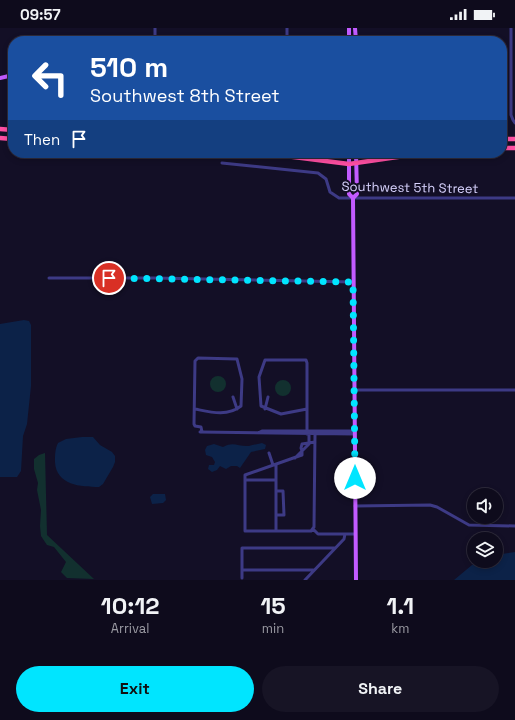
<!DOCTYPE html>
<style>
:root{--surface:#0e0b1c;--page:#171425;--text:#f1f3f6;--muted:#9b9ba3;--line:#2e2b3b;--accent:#00e5ff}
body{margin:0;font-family:"Space Grotesk",sans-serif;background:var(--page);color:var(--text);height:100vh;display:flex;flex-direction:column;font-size:15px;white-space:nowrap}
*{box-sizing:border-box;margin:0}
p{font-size:13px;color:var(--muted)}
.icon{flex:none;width:22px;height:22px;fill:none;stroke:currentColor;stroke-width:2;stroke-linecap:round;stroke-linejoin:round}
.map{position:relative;height:552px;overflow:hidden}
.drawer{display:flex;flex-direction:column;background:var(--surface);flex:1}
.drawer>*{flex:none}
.guide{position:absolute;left:8px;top:8px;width:499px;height:122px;border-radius:16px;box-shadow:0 2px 6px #0003,0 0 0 1px var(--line);background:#1a4fa0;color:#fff;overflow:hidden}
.tools{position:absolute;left:467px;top:460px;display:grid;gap:8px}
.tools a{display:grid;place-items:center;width:36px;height:36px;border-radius:50%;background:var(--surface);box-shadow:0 2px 6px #0003,0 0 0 1px var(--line);font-size:20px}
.pin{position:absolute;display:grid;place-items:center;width:34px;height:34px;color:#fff;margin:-17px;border:2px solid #fff;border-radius:50%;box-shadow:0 1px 4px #0007}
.me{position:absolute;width:44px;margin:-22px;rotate:0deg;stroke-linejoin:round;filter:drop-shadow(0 0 3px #0008)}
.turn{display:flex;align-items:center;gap:14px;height:84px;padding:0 16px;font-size:18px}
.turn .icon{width:52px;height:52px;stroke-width:2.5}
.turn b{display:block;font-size:28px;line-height:34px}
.then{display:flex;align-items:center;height:38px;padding:0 16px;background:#0003;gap:8px;font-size:15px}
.eta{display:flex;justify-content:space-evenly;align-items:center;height:68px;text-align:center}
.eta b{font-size:24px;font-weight:700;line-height:28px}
.cta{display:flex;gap:8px;margin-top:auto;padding:8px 16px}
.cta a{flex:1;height:46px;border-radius:24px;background:var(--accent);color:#111;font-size:16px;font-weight:700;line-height:46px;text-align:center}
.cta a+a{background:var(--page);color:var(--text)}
.status{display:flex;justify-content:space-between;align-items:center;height:28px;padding:0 20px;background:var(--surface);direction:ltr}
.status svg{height:11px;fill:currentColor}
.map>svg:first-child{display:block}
.green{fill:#12302f}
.water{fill:#0c2248}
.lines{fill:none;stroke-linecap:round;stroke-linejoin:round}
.minor{stroke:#3d3a85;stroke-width:3}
.major{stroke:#c25bff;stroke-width:4}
.highway{stroke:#ff4fa3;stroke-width:4.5}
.route{stroke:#00e5ff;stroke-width:7;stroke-dasharray:0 12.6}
.labels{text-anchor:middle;stroke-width:4;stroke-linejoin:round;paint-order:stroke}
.street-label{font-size:13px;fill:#d9d4ff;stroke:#130f26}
</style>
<div class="status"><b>09:57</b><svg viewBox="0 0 49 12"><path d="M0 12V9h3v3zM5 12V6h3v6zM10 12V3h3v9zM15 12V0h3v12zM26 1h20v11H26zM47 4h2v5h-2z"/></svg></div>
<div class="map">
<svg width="515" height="552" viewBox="0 0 515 552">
<rect width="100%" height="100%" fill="#130f26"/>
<!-- green -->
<path class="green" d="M210 356a8 8 0 1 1 16 0a8 8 0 1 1-16 0Z
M275 360a8 8 0 1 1 16 0a8 8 0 1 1-16 0Z
M45,425l2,82 47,44 -27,-1 -6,-6 5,-10 -12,-15 -7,-2 -6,-9 -1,-10 1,-16 -4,-20 1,-7 -4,-14v-10l5,-4z"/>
<!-- water -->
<path class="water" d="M24,292l5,1 2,4v61l-4,38 -4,12 -2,35 -4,6h-17v-153z
M82,409h11l7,8 12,7 3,4v6l-2,5 -10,17 -4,3c-18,0 -43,-2 -44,-25 0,-7 0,-13 3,-19l8,-4z
M262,415l4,2 -1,4 -14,3 -11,16 -3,-2h-6l-5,3 -6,-3 -3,4 -5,2 -4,-3 1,-4h5l1,-3 -3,-5 -6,-2 -1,-5 2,-4 7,-2 9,3c11,-6 15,0 26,-1 4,-1 8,-2 13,-3z
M153,466h12l1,6 -3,3 -11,1 -2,-7z
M515,524v28h-61l18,-15 7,-4h17v-6z"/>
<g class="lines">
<!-- minor -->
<path class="minor" d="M287,0v13
M511,0v87l2,5 2,3
M155,13v-13
M222,135l96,10 8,6 4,13 9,6h176
M49,250h105l199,4
M354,362h161
M233,369l4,12
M195,381c15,3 32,8 46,-3l1,-27 -5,-20 -39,-1 -3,3 -1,63 1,2 6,1 1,5
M265,381l3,-12
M200,404l155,2
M258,405l4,-2h92
M307,406v-71l-1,-3h-41l-6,17 2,29 20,8 26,-5
M315,414l-13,2 -1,4 1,3v4l-3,1 -54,19v56h66l3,-4 1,-93
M269,425l4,12
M295,430l14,-14v-12
M245,452h31
M355,478l75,-1 7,2 32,18 46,1
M276,487h8l-1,-24h-7
M313,501l5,5h37
M276,503v-67
M242,542v8
M313,542h-71v-22h93
M305,552l39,-41 1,-5"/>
<!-- major -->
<path class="major" d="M349,0v13
M355,0l1,13
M0,50l13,-3
M349,125v41l4,4 3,382
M353,170l4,-4 -1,-41"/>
<!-- highway -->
<path class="highway" d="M0,101l13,1
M0,110l13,1
M502,111h13
M502,120h13
M262,125l87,11 76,-11"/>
</g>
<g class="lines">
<!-- route -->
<path class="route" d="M109,250l244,4 2,196"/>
</g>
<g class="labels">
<!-- street labels -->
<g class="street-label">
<text transform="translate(410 159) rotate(1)" y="5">Southwest 5th Street</text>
</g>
</g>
</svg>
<div class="tools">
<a><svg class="icon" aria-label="sound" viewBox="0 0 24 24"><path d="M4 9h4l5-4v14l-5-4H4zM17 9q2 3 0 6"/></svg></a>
<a><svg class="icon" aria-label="layers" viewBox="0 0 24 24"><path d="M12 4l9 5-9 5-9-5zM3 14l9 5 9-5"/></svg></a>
</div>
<div class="pin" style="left:109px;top:250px;background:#d93025"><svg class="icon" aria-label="arrive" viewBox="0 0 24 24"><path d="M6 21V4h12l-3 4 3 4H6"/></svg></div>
<svg class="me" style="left:355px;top:450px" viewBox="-20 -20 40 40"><circle r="19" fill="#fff"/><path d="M0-13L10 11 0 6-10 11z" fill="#00e5ff"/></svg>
<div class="guide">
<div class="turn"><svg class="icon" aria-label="left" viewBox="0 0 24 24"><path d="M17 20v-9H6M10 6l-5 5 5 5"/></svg><div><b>510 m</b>Southwest 8th Street</div></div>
<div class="then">Then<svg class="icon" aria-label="arrive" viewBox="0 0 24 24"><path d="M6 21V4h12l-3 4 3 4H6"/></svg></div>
</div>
</div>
<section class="drawer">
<div class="eta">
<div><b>10:12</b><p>Arrival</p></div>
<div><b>15</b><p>min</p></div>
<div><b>1.1</b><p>km</p></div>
</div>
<div class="cta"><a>Exit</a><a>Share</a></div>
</section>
